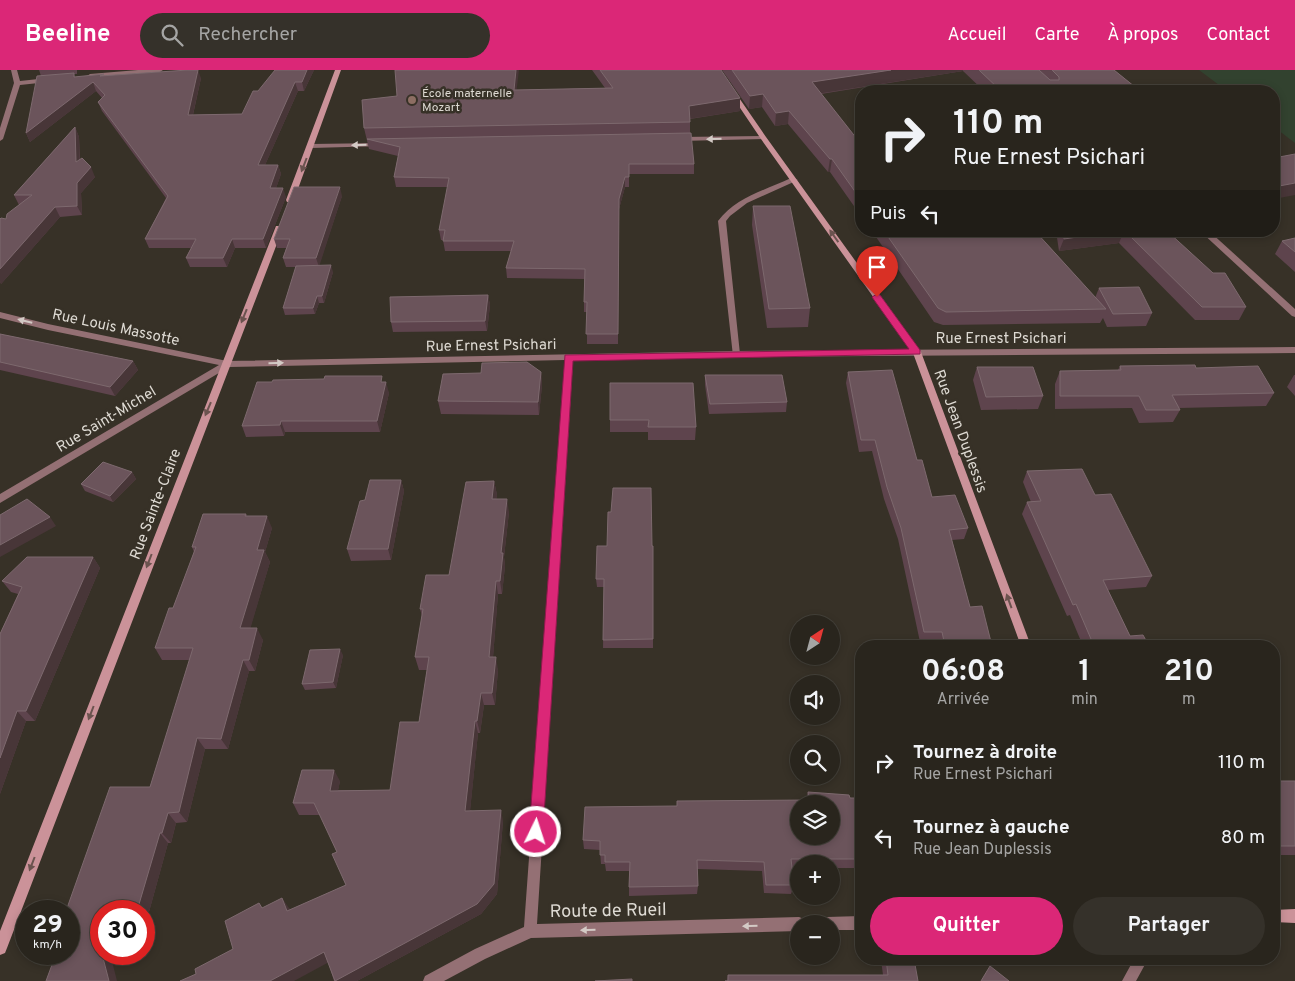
<!DOCTYPE html>
<html lang="fr">
<meta charset="utf-8">
<style>
:root{--surface:#29251d;--page:#35312a;--text:#f1f3f6;--muted:#a5a5a4;--line:#45423b;--accent:#db2777}
body{margin:0;font-family:Overpass,sans-serif;background:var(--page);color:var(--text);height:100vh;display:flex;flex-direction:column;font-size:19px;white-space:nowrap}
*{box-sizing:border-box;margin:0}
p{font-size:16px;color:var(--muted)}
.icon{flex:none;width:28px;height:28px;fill:none;stroke:currentColor;stroke-width:2;stroke-linecap:round;stroke-linejoin:round}
.map{position:relative;flex:1;overflow:hidden}
.drawer{position:absolute;left:855px;top:570px;width:425px;height:325px;display:flex;flex-direction:column;background:var(--surface);border-radius:20px;box-shadow:0 2px 8px #0003,0 0 0 1px var(--line)}
.drawer>*{flex:none}
.guide{position:absolute;left:855px;top:15px;width:425px;height:152px;border-radius:20px;box-shadow:0 2px 8px #0003,0 0 0 1px var(--line);background:#29251d;color:var(--text);overflow:hidden}
.needle{width:32px;rotate:36deg}
.tools{position:absolute;left:790px;top:545px;display:grid;gap:10px}
.tools a{display:grid;place-items:center;width:50px;height:50px;border-radius:50%;background:var(--surface);box-shadow:0 2px 8px #0003,0 0 0 1px var(--line);font-size:25px}
.speed{position:absolute;left:15px;top:830px;display:flex;gap:10px;font-size:25px;font-weight:700;text-align:center}
.speed>*{display:grid;place-content:center;width:65px;height:65px;border-radius:50%;background:var(--surface);box-shadow:0 2px 8px #0003,0 0 0 1px var(--line);line-height:1}
.speed small{font-size:12px;font-weight:400}
.speed .limit{border:8px solid #d22;background:#fff;color:#111}
.pin{position:absolute;display:grid;place-items:center;width:42px;height:42px;color:#fff;margin:-51px -21px;border-radius:50% 50% 50% 0;rotate:-45deg;box-shadow:0 0 5px #0007}
.pin .icon{rotate:45deg}
.me{position:absolute;width:55px;margin:-28px;rotate:4deg;stroke-linejoin:round;filter:drop-shadow(0 0 4px #0008)}
.turn{display:flex;align-items:center;gap:18px;height:105px;padding:0 15px;font-size:22px}
.turn .icon{width:65px;height:65px;stroke-width:2.5}
.turn b{display:block;font-size:35px;line-height:42px}
.then{display:flex;align-items:center;height:48px;padding:0 15px;background:#0003;gap:10px;font-size:19px}
.eta{display:flex;justify-content:space-evenly;align-items:center;height:85px;text-align:center}
.eta b{font-size:30px;font-weight:700;line-height:35px}
.button{display:flex;gap:10px;margin-top:auto;padding:10px 15px}
.button a{flex:1;height:58px;border-radius:30px;background:var(--accent);color:#fff;font-size:20px;font-weight:700;line-height:58px;text-align:center}
.button a+a{background:var(--page);color:var(--text)}
ul{padding:0;list-style:none}
li{display:flex;align-items:center;gap:15px;height:75px;padding:0 15px}
li div{flex:1}
li b{display:block;font-size:19px}
li em{font-style:normal}
header{display:flex;align-items:center;gap:30px;box-sizing:border-box;height:70px;padding:0 25px;background:var(--accent);color:#fff}
header strong{font-size:24px}
nav{display:flex;gap:28px;margin-inline-start:auto;font-size:18px}
.search{width:350px;height:45px;background:var(--page);display:flex;align-items:center;gap:12px;box-sizing:border-box;padding:0 18px;border-radius:28px;color:var(--muted);font-size:19px}
.map>svg:first-child{display:block}
.green{fill:#32422f}
.lines{fill:none;stroke-linecap:round;stroke-linejoin:round}
.lane{fill:#947074;fill-rule:evenodd}
.street{fill:#947074;fill-rule:evenodd}
.secondary{fill:#cb9299;fill-rule:evenodd}
.wall{fill:#5e444d}
.shaded-wall{fill:#483638}
.building{fill:#6b545b;stroke:#7d696e;fill-rule:evenodd}
.oneway{fill:#d3cac5}
.oneway2{fill:#6b534f}
.route{fill:#db2777;stroke:#8e194d}
.education-dot{fill:#8d6e63;stroke:#373127;stroke-width:2}
.labels{text-anchor:middle;stroke-width:5;stroke-linejoin:round;paint-order:stroke}
.far-poi-label{font-size:12px;fill:#dedad3;stroke:#373127;text-anchor:start}
.street-label{font-size:15px;fill:#dedad3;stroke:#373127}
.near-street-label{font-size:18px;fill:#dedad3;stroke:#373127}
</style>
<header>
<strong>Beeline</strong>
<div class="search"><svg class="icon" aria-label="search" viewBox="0 0 24 24"><circle cx="10" cy="10" r="6"/><path d="M15 15l6 6"/></svg>Rechercher</div>
<nav><a>Accueil</a><a>Carte</a><a>À propos</a><a>Contact</a></nav>
</header>
<div class="map">
<svg width="1295" height="911" viewBox="0 0 1295 911">
<rect width="100%" height="100%" fill="#373127"/>
<!-- green -->
<path class="green" d="M1199,0h96v73l-21,-16v-36h-47z"/>
<g class="lines">
<!-- lane -->
<path class="lane" d="M791,108l7,2 -51,23 -17,13 -4,5 14,133 -1,2h-6l-15,-135c18,-24 48,-31 73,-43z"/>
<!-- street -->
<path class="street" d="M11,0h6l3,11 28,-3 3,2 -3,2 -28,3 -17,54 -3,2v-13l14,-45z
M138,0h25l-3,2 -70,6 -3,-2 3,-2z
M763,66l2,1v2l-86,2 -3,-2 3,-2z
M382,73l2,1v2l-73,2 -3,-2 3,-2z
M1200,161h9l86,78v8l-3,-1z
M0,242l48,12 179,37 509,-10 559,-4v6l-559,4 -163,3 -36,564 262,-7 5,2 1,5h-6v7l-268,7 -46,21 -41,22h-21l2,-5 50,-27 49,-22 41,-567 -336,7 -229,136v-9l219,-129 -171,-35 -48,-12z
M861,846v14h-30v-6h-10l1,-5 5,-2z
M1134,889h14l-12,22h-14z"/>
<!-- secondary -->
<path class="secondary" d="M335,0h6l-47,130 -4,2h-3l-1,-2z
M731,22h4l31,45 155,215 110,294h-10l-108,-293 -152,-214 -31,-46z
M276,156h6l1,2 -276,720 -2,5 -5,2v-24z
M1295,839v14l-21,-1v-12z"/>
</g>
<!-- wall -->
<path class="wall" d="M39,0h38v4h-3l1,3 29,-1 97,2 -8,37 49,-1 16,-23 56,-21 -10,21h-6l-33,74h13l3,9 -5,14 10,9 -20,51h-31l-8,19h-37l-4,-9 5,-10h-42l-4,-9 21,-41 -64,-87 -4,-9 4,-4 -6,-7 -66,51 -4,-9 15,-57z
M592,0h129l19,41 -50,8v14l4,31v10h-65v13h-4l-6,22 -1,135h-31v-32h-3v-33l-77,-1 -1,-10 5,-17h-66l-2,-11h-2l-2,-10 9,-43h-52l-2,-10 4,-21 -29,-7 -5,-21 33,-32 120,-6 88,-2z
M722,0h392l26,21h-156l-21,-20 -142,23 40,50v72l-31,-44h-2l-40,-48 -13,2 -13,-19 -13,2z
M75,57l4,10 1,22 15,18 -14,16 1,22 -22,2 -59,67 -1,-3v-62h6l13,-14 -5,-10z
M342,126l-23,69 14,7 -9,31h-5l-4,11 -30,1 -2,-7 13,-41h-10l-3,-9 3,-10h-9l-3,-9z
M753,136l57,102 -2,19 -41,1 -15,-103z
M872,161h163l60,67 4,-10 53,25 -6,13 -39,1 -4,-9 -3,5 -157,2 -9,-3z
M1056,161h111l79,76 -7,13h-44l-76,-77 -60,8z
M1295,168v34l-20,-18 7,-13z
M488,225l2,10 -3,26 -94,1 -2,-10z
M0,264l133,27 5,9 -23,26 -115,-26z
M1120,296l76,2 78,25 -8,13 -87,2 1,2 -7,12 -34,1 -7,-15 -77,1v-25l5,-13 58,-1z
M977,297l66,29 -5,13 -57,1 -8,-30z
M541,302l1,13 -3,30 -98,-1 -3,-13z
M848,302l69,88 15,37 36,31 -4,11 -12,1 18,67 22,39h-54v-3l-18,-1 -22,-103 -14,-40 -12,-48 -13,1 -13,-69z
M705,305l82,27 -1,10 -77,2 -4,-29z
M1294,305h1v21l-8,-9z
M383,312l6,11 -9,39h-95l-1,4 -38,1 -4,-11z
M610,313l86,44 -1,13h-47v-8h-38z
M1027,401l68,24 57,81 -6,11 -38,3 22,46 19,10h-66l-13,-31 -3,1 -45,-102 5,-12h4l-8,-20z
M132,402l4,7 -23,23 -28,-11 -4,-7z
M401,410l3,11 -13,69 -40,1 -4,-12 18,-49z
M494,411l3,14 -1,4 13,13 -5,45 1,9 -3,28h-4l-5,63 5,13 -3,35h-11l-4,28h-2l-8,77 33,11 -6,73 -16,20 -124,67h-23l-6,-19 -132,12 37,-25 26,-46 3,5h27l1,2 56,-25 -9,-33 -17,-37h-21l-6,-12 47,-22 -2,9h52l29,-68 8,-52h-8l-4,-13 7,-41 -2,-7 29,-34z
M246,444l1,2 25,12 -7,24 5,10 -20,66 13,12 -8,31h-6l-21,78h-23l-18,73 -11,1 -5,20h-3l-24,87v-19h-43v43h36l-1,5 -25,-2 -65,24 104,-194 40,-127h-28l-7,-12 18,-40 21,-56 -2,-5z
M652,476h1v102h-50l1,-61h-7l-1,-8z
M93,487l7,11 -65,153h-9l-26,73v-160l18,-40 -7,-2 -9,-11z
M343,585l-7,33 -31,2 -3,-6z
M1274,711h21v74h-21z
M808,722l42,6h11v70h-30v-4h-32v4h-7l2,17 -3,9 -27,-1 -2,-22 -65,-2 1,17 -1,8 -68,2v-25h-23l-1,-7h-4l-1,-14 -16,-1 -1,-9 223,-40z
M882,889h4l32,22h-191l1,-6h155l-2,-15z"/>
<!-- shaded-wall -->
<path class="shaded-wall" d="M198,0l3,8 -10,45 -3,-8z
M307,0h7l-10,21 -2,-9z
M516,0h3l-4,33 -1,-13z
M891,0h72v1l-153,24 2,-13z
M93,12l3,9 -66,51 -4,-9z
M295,12l3,9 -37,83 -3,-9z
M763,24l-1,13 -13,2 1,-13z
M740,28v13l-52,8 1,-13z
M789,41l-1,13 -13,2 1,-13z
M75,57l4,10 1,35 -4,-10z
M830,89h2l-2,13h-2z
M278,95l3,9 -8,23 -3,-9z
M91,97l4,10 -14,16 1,22 -5,-9v-23z
M625,107v10l-6,22 -1,135 1,-145z
M1295,113v12l-21,4v-12z
M340,117l2,9 -23,71 -3,-9z
M283,118l3,9 -20,51 -3,-9z
M55,137l5,10 -59,67 -1,-3v-12z
M1117,161h7l-5,12 -60,8 5,-12z
M232,169l3,9 -8,19 -4,-9z
M331,195l2,7 -9,31 -2,-7z
M488,225l2,10 -3,26 -2,-10z
M317,226l2,7 -4,11 -2,-6z
M133,291l5,9 -23,26 -5,-9z
M541,302l1,13 -3,30 -1,-13z
M386,312l3,11 -9,39 -3,-11z
M281,351l4,11 -1,4 -4,-11z
M132,402l4,7 -23,23 -3,-6z
M401,410l3,11 -13,69 -3,-11z
M494,411l3,14 -2,17 -3,-13z
M507,429l2,13 -5,45 1,9 -3,28 -2,-13 1,-28z
M267,446l5,12 -7,24 5,10 -23,78 -7,-12 17,-78z
M50,447l6,9 -56,31v-12z
M93,487l7,11 -65,153 -9,-10z
M496,511l2,13 -6,76 -3,-13z
M257,558l6,12 -8,31 -6,-11z
M340,579l3,6 -7,33 -3,-6z
M496,587l2,13 -3,35 -3,-12z
M243,590l6,11 -21,78 -7,-10z
M481,623l3,12 -4,28 -3,-12z
M17,641l9,10 -26,73v-36z
M475,651l3,12 -9,89 -4,-11z
M197,668l8,11 -18,73 -8,-10z
M334,700l6,11 -4,21 -6,-11z
M501,740l2,11 -6,73 -16,20 -124,67h-22z
M168,743l8,10 -5,20 -9,-10z
M160,763l8,10 -24,87v-19h-7z
M282,828l7,10 5,13 -7,-10z
M324,882l7,9 -37,20h-24z
M102,884h5l4,3 6,24h-8z
M130,884h7l-1,5z"/>
<!-- building -->
<path class="building" d="M188,0h10l-10,45 54,-1 11,-23h5l17,-21h32l-5,12h-7l-37,83h20l-8,23h13l-20,51h-31l-9,19h-37l10,-19h-51l23,-43 -70,-94 7,-7 -12,-13 -67,51 11,-57 37,-3v4l30,-3 -4,2z
M395,0h121l-2,20 99,-2 -13,-18h121l19,28 -51,8 1,16 -326,6 -2,-28 35,-4z
M732,0h159l-79,12 49,62v56l-29,-41h-2l-41,-48 -13,2 -13,-19 -13,2z
M979,0h60l11,10h9v-3l-7,-7h62l26,21h-139z
M75,57l1,35 6,-4 9,9 -14,16v23l-22,1 -55,62v-50l1,-1 5,1 1,-5 25,-19h-18z
M691,63l3,31h-65v13h-4l-6,22 -1,135h-32l1,-32h-3l1,-33 -79,-1 8,-27h-71l2,-11h-6l10,-52 -55,-1 6,-30 -33,-8z
M1295,84v29l-21,4v-29z
M294,117h46l-24,71h-33l7,-19h-16z
M753,136h37l20,102 -41,1z
M884,161h151l71,78 -160,3 -8,-4z
M1063,161h54l-53,8z
M1125,161h42l46,42h12l21,34h-44z
M1295,168v14l-13,-11z
M331,195l-9,31h-5l-4,12h-30l13,-42z
M1139,217l13,26 -39,1 -14,-26z
M488,225l-3,26 -94,1 -1,-25z
M0,264l133,27 -23,26 -110,-25z
M527,292l14,10 -3,30 -100,-1 5,-27 38,-1 1,-10z
M1195,295l1,3 62,-2 16,27 -102,2 8,15h-34l-7,-14h-79v-25l61,-1 -1,-4z
M977,297h56l10,29 -57,1z
M892,300l25,90h5l10,37 23,-2 13,33 -19,2 21,77 12,-1 10,40h-47l-3,-14h-18l-23,-104 -14,-41 -12,-47h-14l-13,-68z
M705,305h77l5,27 -77,2z
M325,306h57l-1,6h5l-9,39h-96l-1,4 -38,1 15,-44h15l1,-2 51,-1z
M610,313h83l3,44h-48l1,-7h-39z
M103,392l29,10 -22,24 -29,-12z
M1082,399l13,26 16,-1 41,82 -49,4 27,56 13,-1 6,11h-55l-18,-42 -3,1 -46,-103 14,-1 -14,-30z
M370,410h31l-13,69h-41l13,-48 5,-1z
M494,411l-2,18h15l-6,54h2l-3,28h-4l-7,76h7l-4,36h-11l-4,28h-2l-10,90 36,-1 -7,74 -17,20 -142,77 -11,-29 -54,29h-90l16,-7 -1,-5 38,-20 -8,-28 34,-18 3,5 20,-10 5,13 59,-26 -14,-31 5,-2 -23,-49h-21l9,-33h32l-4,21 60,-1 10,-68h19l10,-65h-14l8,-48h-3l6,-34h23l17,-93z
M613,418h38l1,58h1v93l-50,1 1,-61h-8l1,-33h10l1,-34h3z
M27,429l23,18 -50,28v-30z
M203,444h43l-1,2h22l-10,34h7l-24,78h17l-8,32h-6l-22,79 -24,-1 -18,74 -11,1 -6,20h-2l-23,78h-36v43h1l7,27h-63l10,-27h13v-43h-3l44,-124h40l43,-139h-38l14,-40h4l23,-61h-4z
M27,487h66l-67,154h-9l-17,47v-124l22,-47 -20,-6z
M340,579l-7,33 -31,2 8,-34z
M1274,711h21v65h-21z
M808,722l41,3 1,3h11v61h-70l3,26h-28l-2,-23 -67,-2 1,26 -69,1 1,-25h-25v-7h-5v-14l-17,-1 2,-33 92,-1v-5l132,-1zM799,734h32v32h-32z
M886,889h28l4,22h-193h3v-6h160z
M990,896l19,15h-28z
M632,909v2h-37z"/>
<!-- one-way arrows -->
<defs><path id="oneway-solid" d="M-6-.8H1V-3.2L6.5 0L1 3.2V.8H-6Z" transform="scale(1.25)"/></defs>
<g class="oneway">
<use href="#oneway-solid" transform="translate(714 69) rotate(179)"/>
<use href="#oneway-solid" transform="translate(359 75) rotate(179)"/>
<use href="#oneway-solid" transform="translate(25 251) rotate(-166)"/>
<use href="#oneway-solid" transform="translate(276 293) rotate(-1)"/>
<use href="#oneway-solid" transform="translate(750 856) rotate(179)"/>
<use href="#oneway-solid" transform="translate(588 860) rotate(179)"/>
</g>
<g class="oneway2">
<use href="#oneway-solid" transform="translate(304 95) rotate(111)"/>
<use href="#oneway-solid" transform="translate(834 166) rotate(-125)"/>
<use href="#oneway-solid" transform="translate(244 246) rotate(112)"/>
<use href="#oneway-solid" transform="translate(208 339) rotate(113)"/>
<use href="#oneway-solid" transform="translate(149 491) rotate(111)"/>
<use href="#oneway-solid" transform="translate(1009 531) rotate(-110)"/>
<use href="#oneway-solid" transform="translate(91 643) rotate(111)"/>
<use href="#oneway-solid" transform="translate(32 794) rotate(111)"/>
</g>
<!-- route -->
<path class="route" d="M877,224l3,1 40,55v4l-347,7 -30,471 -2,5 -5,2 -5,-2 -2,-5 36,-477 344,-6 -37,-52z"/>
<!-- markers -->
<circle class="education-dot" cx="412" cy="30" r="5"/>
<g class="labels">
<!-- far-poi labels -->
<g class="far-poi-label">
<text x="422" y="27">École maternelle<tspan x="422" dy="14">Mozart</tspan></text>
</g>
<!-- street labels -->
<g class="street-label">
<text transform="translate(116 257) rotate(12)" y="5">Rue Louis Massotte</text>
<text x="1001" y="273">Rue Ernest Psichari</text>
<text transform="translate(491 275) rotate(-1)" y="5">Rue Ernest Psichari</text>
<text transform="translate(106 349) rotate(-31)" y="5">Rue Saint-Michel</text>
<text transform="translate(961 361) rotate(70)" y="5">Rue Jean Duplessis</text>
<text transform="translate(155 434) rotate(-69)" y="5">Rue Sainte-Claire</text>
</g>
<!-- near-street labels -->
<g class="near-street-label">
<text transform="translate(608 840) rotate(-1)" y="6">Route de Rueil</text>
</g>
</g>
</svg>
<div class="tools">
<a><svg class="needle" viewBox="-14 -14 28 28"><path d="M0-13l5 13h-10z" fill="#e53935"/><path d="M0 13l5-13h-10z" fill="#a5a5a4"/></svg></a>
<a><svg class="icon" aria-label="sound" viewBox="0 0 24 24"><path d="M4 9h4l5-4v14l-5-4H4zM17 9q2 3 0 6"/></svg></a>
<a><svg class="icon" aria-label="search" viewBox="0 0 24 24"><circle cx="10" cy="10" r="6"/><path d="M15 15l6 6"/></svg></a>
<a><svg class="icon" aria-label="layers" viewBox="0 0 24 24"><path d="M12 4l9 5-9 5-9-5zM3 14l9 5 9-5"/></svg></a>
<a>+</a>
<a>−</a>
</div>
<div class="speed"><div>29<small>km/h</small></div><div class="limit">30</div></div>
<div class="pin" style="left:877px;top:227px;background:#d93025"><svg class="icon" aria-label="arrive" viewBox="0 0 24 24"><path d="M6 21V4h12l-3 4 3 4H6"/></svg></div>
<svg class="me" style="left:536px;top:762px" viewBox="-20 -20 40 40"><circle r="17" fill="#db2777" stroke="#fff" stroke-width="3"/><path d="M0-11L8 9 0 5-8 9z" fill="#fff"/></svg>
<div class="guide">
<div class="turn"><svg class="icon" aria-label="right" viewBox="0 0 24 24"><path d="M7 20v-9h11M14 6l5 5-5 5"/></svg><div><b>110 m</b>Rue Ernest Psichari</div></div>
<div class="then">Puis<svg class="icon" aria-label="left" viewBox="0 0 24 24"><path d="M17 20v-9H6M10 6l-5 5 5 5"/></svg></div>
</div>
<section class="drawer">
<div class="eta">
<div><b>06:08</b><p>Arrivée</p></div>
<div><b>1</b><p>min</p></div>
<div><b>210</b><p>m</p></div>
</div>
<ul>
<li><svg class="icon" aria-label="right" viewBox="0 0 24 24"><path d="M7 20v-9h11M14 6l5 5-5 5"/></svg><div><b>Tournez à droite</b><p>Rue Ernest Psichari</p></div><em>110 m</em></li>
<li><svg class="icon" aria-label="left" viewBox="0 0 24 24"><path d="M17 20v-9H6M10 6l-5 5 5 5"/></svg><div><b>Tournez à gauche</b><p>Rue Jean Duplessis</p></div><em>80 m</em></li>
</ul>
<div class="button"><a>Quitter</a><a>Partager</a></div>
</section>
</div>
